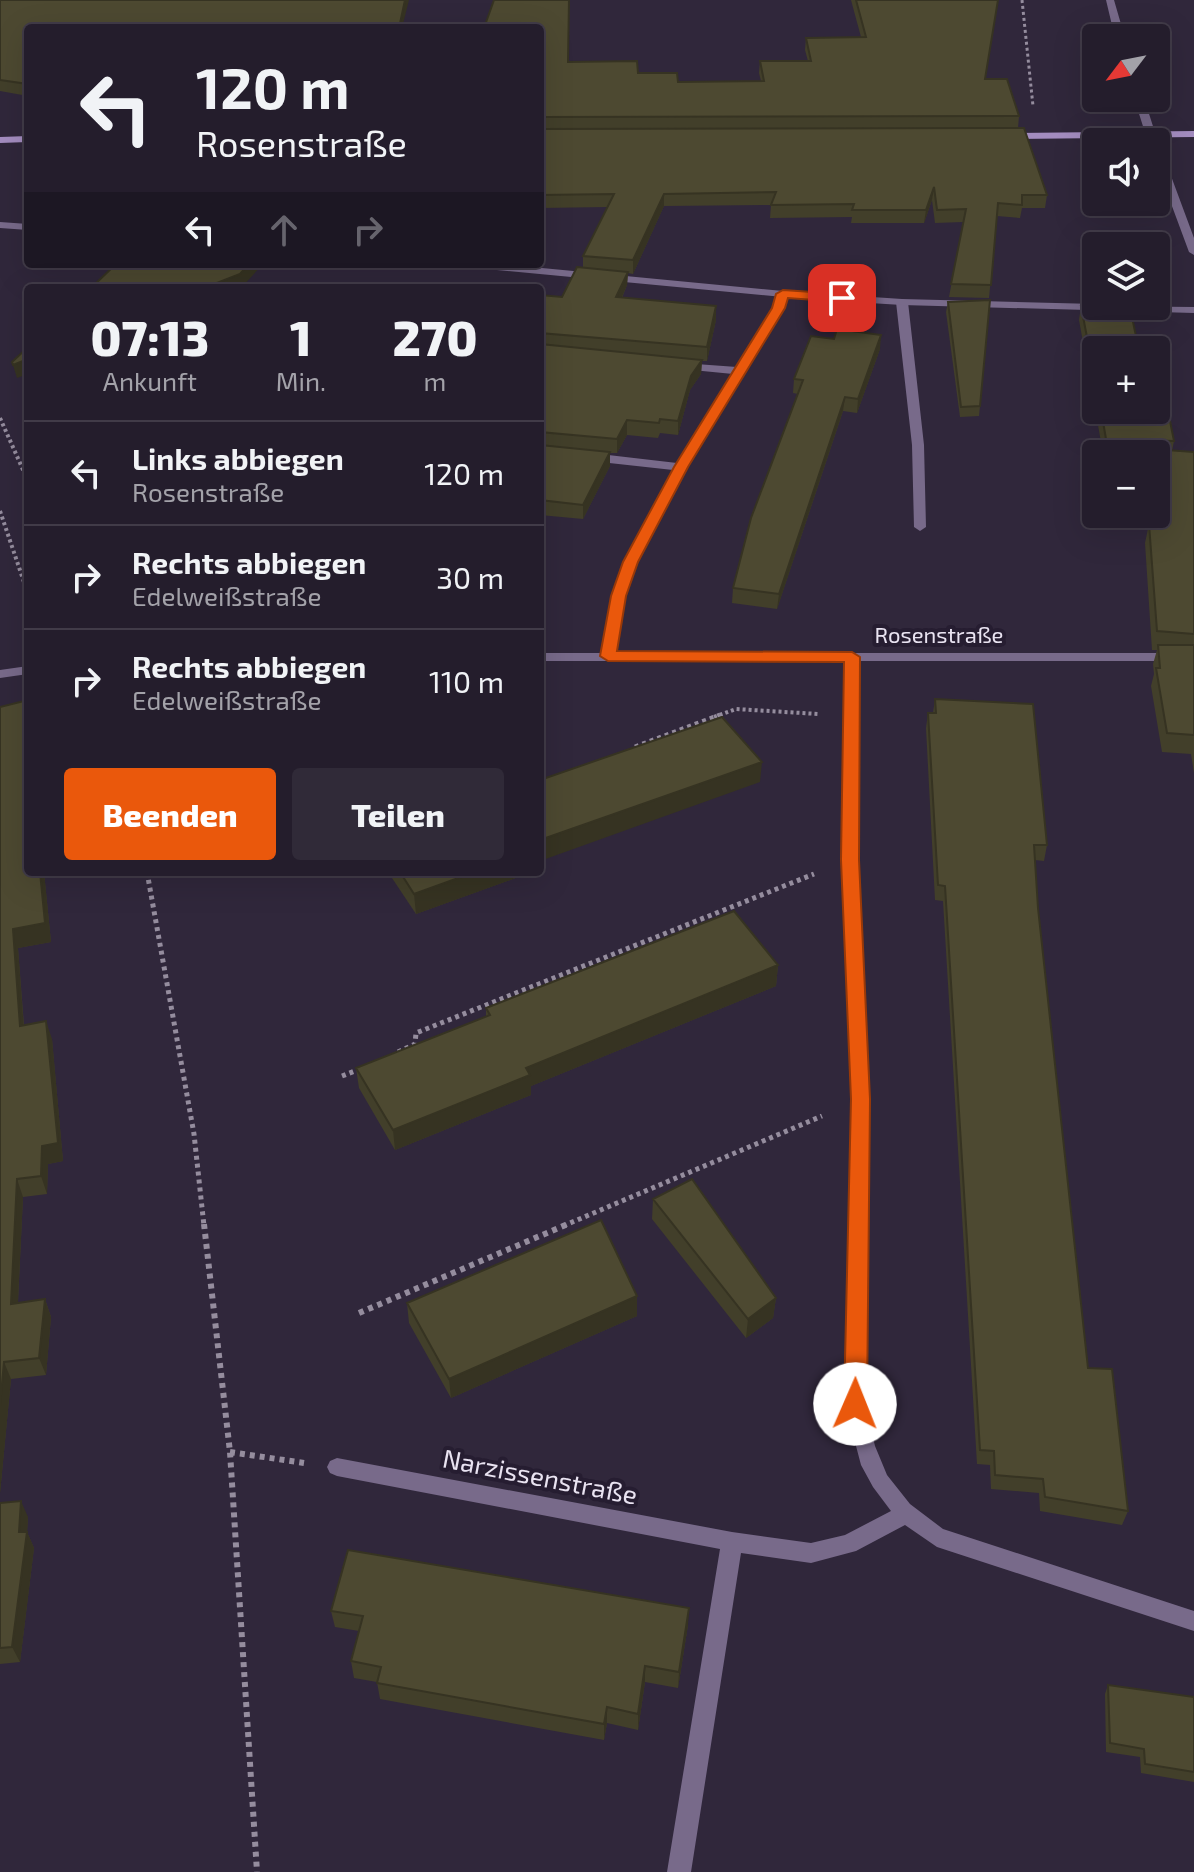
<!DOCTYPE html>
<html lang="de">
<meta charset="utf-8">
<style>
:root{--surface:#241d2c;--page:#302a38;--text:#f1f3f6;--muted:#a3a2a9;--line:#413b48;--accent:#ea580c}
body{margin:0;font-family:"Exo 2",sans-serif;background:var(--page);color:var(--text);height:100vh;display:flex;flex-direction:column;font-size:30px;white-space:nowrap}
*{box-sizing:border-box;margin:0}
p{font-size:26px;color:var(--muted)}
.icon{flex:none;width:44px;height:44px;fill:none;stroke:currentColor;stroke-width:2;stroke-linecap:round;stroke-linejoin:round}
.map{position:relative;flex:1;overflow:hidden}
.panel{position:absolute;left:24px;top:284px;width:520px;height:592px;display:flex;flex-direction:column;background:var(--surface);border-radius:8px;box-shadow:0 8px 32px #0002,0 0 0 2px var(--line)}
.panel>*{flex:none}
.top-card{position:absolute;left:24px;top:24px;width:520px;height:244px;border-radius:8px;box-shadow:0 8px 32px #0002,0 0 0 2px var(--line);background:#241d2c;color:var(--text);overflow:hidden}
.needle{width:52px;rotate:238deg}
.tools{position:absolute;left:1082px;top:24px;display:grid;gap:16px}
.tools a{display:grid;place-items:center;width:88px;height:88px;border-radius:8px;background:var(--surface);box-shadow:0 8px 32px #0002,0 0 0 2px var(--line);font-size:40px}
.pin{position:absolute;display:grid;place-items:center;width:68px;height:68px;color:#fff;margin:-34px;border-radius:16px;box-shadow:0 4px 12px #0006}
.me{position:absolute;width:88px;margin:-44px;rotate:1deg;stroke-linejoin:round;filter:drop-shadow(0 0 6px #0008)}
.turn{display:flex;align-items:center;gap:28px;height:168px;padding:0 40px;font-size:36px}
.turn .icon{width:104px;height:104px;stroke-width:2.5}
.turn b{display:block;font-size:56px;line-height:68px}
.lanes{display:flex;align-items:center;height:76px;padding:0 40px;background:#0003;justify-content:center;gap:40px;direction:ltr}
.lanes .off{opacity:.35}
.eta{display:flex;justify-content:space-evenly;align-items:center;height:136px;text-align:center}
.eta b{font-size:48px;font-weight:800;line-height:56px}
.button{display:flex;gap:16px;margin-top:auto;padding:16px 40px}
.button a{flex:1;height:92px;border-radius:8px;background:var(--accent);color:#fff;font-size:32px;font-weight:800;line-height:92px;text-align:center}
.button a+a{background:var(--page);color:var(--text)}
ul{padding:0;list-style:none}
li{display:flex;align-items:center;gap:24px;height:104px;padding:0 40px;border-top:2px solid var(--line)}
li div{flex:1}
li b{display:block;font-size:30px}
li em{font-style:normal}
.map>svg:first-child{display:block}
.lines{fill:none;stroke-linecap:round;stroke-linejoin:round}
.path-far3{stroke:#958d9e;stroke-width:3;stroke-dasharray:3 3;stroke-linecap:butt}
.path-far2{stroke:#958d9e;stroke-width:4;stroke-dasharray:3 3;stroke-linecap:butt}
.path-far1{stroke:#958d9e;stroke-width:5;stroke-dasharray:4 4;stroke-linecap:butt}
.path{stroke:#958d9e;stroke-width:6;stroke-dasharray:5 5;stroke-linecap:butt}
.lane{fill:#786a8a;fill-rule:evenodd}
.street{fill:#786a8a;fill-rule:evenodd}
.secondary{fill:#a38cbf;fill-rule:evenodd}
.wall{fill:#423f2a}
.shaded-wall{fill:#363322}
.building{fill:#4d4931;stroke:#363322;stroke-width:2}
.route{fill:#ea580c;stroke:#983908;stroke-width:2}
.labels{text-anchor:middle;stroke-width:8;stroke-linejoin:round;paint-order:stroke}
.street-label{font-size:22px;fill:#e9e3f1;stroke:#261d31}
.near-street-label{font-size:26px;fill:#e9e3f1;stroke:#261d31}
</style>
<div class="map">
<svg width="1194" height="1872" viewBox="0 0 1194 1872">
<rect width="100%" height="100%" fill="#30273b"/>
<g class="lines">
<!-- path-far3 -->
<path class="path-far3" d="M1022,0l11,106"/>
<!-- path-far2 -->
<path class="path-far2" d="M0,418l28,63
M0,511l28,83
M714,717l22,-8 82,5"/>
<!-- path-far1 -->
<path class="path-far1" d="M635,747l85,-32
M147,872l47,262 10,92
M398,1052l17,-8 1,-11 398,-159
M342,1076l18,-7
M563,1226l259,-110"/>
<!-- path -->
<path class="path" d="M204,1224l26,228 27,420
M359,1313l209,-89
M230,1452l74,11"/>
<!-- lane -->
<path class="lane" d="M0,222l28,2v6l-28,-2z
M460,264h40l283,27 6,3 -6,3 -318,-30z
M902,299l6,3 16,143 2,82 -6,4 -6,-4 -2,-82 -16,-143z"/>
<!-- street -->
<path class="street" d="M1106,0h8l11,38h-10z
M1134,98h10l14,44 -1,2 -9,-2z
M1156,146l5,3 33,89v17l-5,-3 -33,-89z
M783,291l119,8 194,5v2l98,1v6l-292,-8 -114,-7 -3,10 -98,159 -49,95 -13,34 -10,57h579v8h-335l-1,199 11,239 -4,305 10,42 12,29 23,29 33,25 251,82v20l-257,-84 -32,-22 -49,26 -45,12 -70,-10 -50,319h-24l53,-323 -383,-73 -7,-3 -3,-6 3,-6 7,-3 395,74 79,11 34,-8 46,-24 -18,-24 -12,-22 -16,-61 6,-305 -9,-239 3,-199h-305v-8h62l9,-57 13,-34 49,-92 -82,-9 -6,-4 6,-4 86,10 56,-89 -51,-5 -6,-3 6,-3 55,4 36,-59 4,-14z
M28,666v8l-28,4v-8z"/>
<!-- secondary -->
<path class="secondary" d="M1194,131v6l-188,2 -5,-3 5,-3z
M28,136v6l-28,1v-6z"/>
</g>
<!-- wall -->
<path class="wall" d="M0,0l28,28v68l-28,-5z
M851,0h147l-13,79 34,37 -1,12 29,67 -2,13h-23l-2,10 -23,-2 -8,82 -40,-1 14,-75 -28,1 -3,-23 -8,23h-73l1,-6 -82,1 1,-13 -107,1 -31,68 -5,-1 -1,12 -5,13 94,22 -9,41h-5l-1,13 -11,16 -12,45 -18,-2 -2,5 -31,-3 -10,18h-7v13l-27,53 -43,-4v-220l22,2 21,-29v-12l25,-49 -68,1v-180l28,34 70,11 40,9 83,-1 -2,-8 1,-12h48l-3,-11 1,-12 55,-1z
M948,302l32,104 -1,10 -19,1 -14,-105z
M1081,306l15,44v60h60l18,31 -2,10 22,1v321l-3,-19 -29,-2 -11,-66 3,-12 -1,-10 4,-14h-5l-7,-107 4,-19h4l-1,-10h4v-60l-53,-1 -24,-133z
M880,349l-23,64 -14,-2 -66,198 -45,-6 1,-15 65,-194 -5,-1 1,-14z
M935,699l112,146 -3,16 -9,-1 3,48 50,460 40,143 -6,14 -82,-14 -1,-18 -48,-4 -1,-24 -13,-1 -34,-563 -8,-1 -9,-172 2,-15h5z
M0,707l28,165h16l7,70 -33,6 6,77 28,14 11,122 -15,3 -1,30 -24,3 -5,106 27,-4 6,18 -5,58 -35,4 -11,114z
M388,872h144l-116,42z
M778,965l-2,21 -245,100v9l-136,55 -36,-62 -3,-20 130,-51v-9z
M653,1199l123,99 -3,20 -27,20 -94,-119z
M407,1303l230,13 -186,82 -42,-75z
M0,1503l28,14 -1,15 7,16 -14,114 -20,2z
M331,1611l357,14 -10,63 -33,-6 -7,48 -31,-7 -3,17 -224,-41 -3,-17 -23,-4 -3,-17 8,-30 -24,-4z
M1108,1685l86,12v85l-53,-9 -1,-16 -34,-5 -1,-58z"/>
<!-- shaded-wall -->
<path class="shaded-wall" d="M405,0h4l-7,28h-3z
M934,187l-2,13 -8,23 2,-13z
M664,194v12l-31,68v-14z
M249,264h14l-21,23 -3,1h-35z
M628,272l-1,13 -11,26v-14z
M716,306v14l-9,41v-14z
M881,335l-1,14 -23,64 1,-14z
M28,359v15l-11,4 -4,-13z
M702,360l-1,14 -11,16 -12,45v-14l13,-45z
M845,397l-2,14 -66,198 2,-15z
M627,420v15l-10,18v-14z
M610,452v14l-27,53v-14z
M762,762l-2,20 -220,79v-21z
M40,872h4l7,70 -33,6 7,96 -5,-18 -7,-97z
M475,872h57l-116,42 -2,-20z
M778,965l-2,21 -245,100v9l-136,55 -2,-20 133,-62z
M46,1021l6,18 11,122 -15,3 -1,30 -6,-18z
M17,1179l6,18 -6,124 -6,-17z
M637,1296v20l-186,82 -2,-19z
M776,1298l-3,20 -27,20 2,-19z
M45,1299l6,18 -5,58 -7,-17z
M4,1362l7,17 -11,114v-87z
M21,1501l7,16 -1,18v-3l7,16 -14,114 -8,-15z
M689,1608l-1,17 -10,63 1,-16z
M645,1666v16l-7,48v-16z
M607,1707v16l-3,17v-16z"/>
<!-- building -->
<path class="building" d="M0,0h405l-6,28h-371v56l-28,-4z
M494,0h75l-1,62 69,-1 1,12h39l1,9 86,-1 -4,-20h51l-5,-23 60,-1 -10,-37h142l-13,79h22l12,37 -479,1v-89h-56z
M1024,128l23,67h-25v10l-24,-2 -7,82 -40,-1 15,-75 -29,1 -3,-23 -8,23h-74l2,-6 -83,1 5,-13 -112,2 -31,66 -50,-4 31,-62 -74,1v-66z
M116,264h133l-9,10 -36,14h-113z
M577,267l51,5 -12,25 100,9 -9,41 -167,-14v-38l22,2z
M990,300l-10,106 -19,1 -13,-105z
M1081,306l49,2 9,42h-43v34z
M837,329l44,6 -23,64 -13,-2 -66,197 -46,-6 18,-70 52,-138 -9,-1 17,-43 23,3z
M540,344l162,16 -11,16 -13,45 -18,-2 -1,4 -32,-3 -10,19 -77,-7z
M28,347v12l-15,6 -1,-3z
M1156,386h7l11,55 -68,-2 -5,-29h55z
M540,445l70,7 -27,53 -43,-5z
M1153,449l41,3v182l-37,-3 -8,-107 10,1 -3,-34v-37h-3z
M1158,645h36v90l-27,-2 -11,-65h4z
M935,699l98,5 14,141h-13l4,63 50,460 24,1 16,142 -83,-14 -2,-18 -48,-4 -1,-24 -14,-1 -35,-564 -7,-1 -10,-172h8z
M28,700v172h12l5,51 -32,6 7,97 26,-5 12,122 -16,3 -1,30 -24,3 -6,125 34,-5 -6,59 -35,4 -4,44v-699z
M722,717l40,45 -222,78v-60z
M400,872h75l-61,22z
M734,911l44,54 -252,103 4,7 -137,55 -37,-62 134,-53 -4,-7z
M692,1179l84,119 -28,21 -95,-120z
M601,1220l36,76 -188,83 -42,-76z
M21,1501l-2,31h8l-15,115 -12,1v-145z
M348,1550l341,58 -10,64 -34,-6 -7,48 -31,-7 -3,17 -227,-41 4,-16 -30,-6 12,-45 -32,-5z
M1108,1685l86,12v75l-49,-8 -1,-15 -34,-6z"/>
<!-- route -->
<path class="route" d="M783,290l59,4 7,4 -7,4 -54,-4 -3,10 -97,159 -50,95 -12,34 -9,55 235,1 8,5 -1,203 11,239 -3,305 -4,7 -8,3 -7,-3 -4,-7 7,-305 -10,-239 3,-198 -236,-1 -8,-5 11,-60 12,-34 51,-95 98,-159 4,-14z"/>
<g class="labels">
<!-- street labels -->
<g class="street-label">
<text x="939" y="643">Rosenstraße</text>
</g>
<!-- near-street labels -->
<g class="near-street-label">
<text transform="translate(540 1477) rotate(11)" y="9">Narzissenstraße</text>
</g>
</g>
</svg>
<div class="tools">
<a><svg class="needle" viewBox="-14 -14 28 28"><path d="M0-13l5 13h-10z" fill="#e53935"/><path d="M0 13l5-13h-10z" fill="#a3a2a9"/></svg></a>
<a><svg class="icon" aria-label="sound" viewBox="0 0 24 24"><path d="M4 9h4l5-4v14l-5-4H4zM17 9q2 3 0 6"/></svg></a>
<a><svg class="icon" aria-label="layers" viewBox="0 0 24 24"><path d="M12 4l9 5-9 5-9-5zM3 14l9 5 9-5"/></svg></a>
<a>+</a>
<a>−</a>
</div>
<div class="pin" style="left:842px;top:298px;background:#d93025"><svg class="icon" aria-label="arrive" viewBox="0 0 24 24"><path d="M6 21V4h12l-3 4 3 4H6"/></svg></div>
<svg class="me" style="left:855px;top:1404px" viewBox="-20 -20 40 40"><circle r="19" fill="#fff"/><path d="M0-13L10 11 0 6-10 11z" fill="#ea580c"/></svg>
<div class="top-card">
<div class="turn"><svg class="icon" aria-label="left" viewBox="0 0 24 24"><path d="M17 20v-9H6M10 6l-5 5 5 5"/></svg><div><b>120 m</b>Rosenstraße</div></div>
<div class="lanes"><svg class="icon" aria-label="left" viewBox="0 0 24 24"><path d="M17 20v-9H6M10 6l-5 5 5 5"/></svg><svg class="icon off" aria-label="ahead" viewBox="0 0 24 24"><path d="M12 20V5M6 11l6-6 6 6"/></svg><svg class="icon off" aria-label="right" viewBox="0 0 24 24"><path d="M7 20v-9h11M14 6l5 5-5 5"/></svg></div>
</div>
<section class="panel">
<div class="eta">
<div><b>07:13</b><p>Ankunft</p></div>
<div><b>1</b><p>Min.</p></div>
<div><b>270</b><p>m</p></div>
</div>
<ul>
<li><svg class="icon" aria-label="left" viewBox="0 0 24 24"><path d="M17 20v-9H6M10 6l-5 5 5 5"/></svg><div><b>Links abbiegen</b><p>Rosenstraße</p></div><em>120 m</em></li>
<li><svg class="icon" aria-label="right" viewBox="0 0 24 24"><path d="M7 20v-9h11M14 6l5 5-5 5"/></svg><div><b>Rechts abbiegen</b><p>Edelweißstraße</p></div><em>30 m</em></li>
<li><svg class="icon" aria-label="right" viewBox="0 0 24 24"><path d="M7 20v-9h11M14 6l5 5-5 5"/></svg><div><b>Rechts abbiegen</b><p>Edelweißstraße</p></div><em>110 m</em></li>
</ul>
<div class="button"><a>Beenden</a><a>Teilen</a></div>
</section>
</div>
